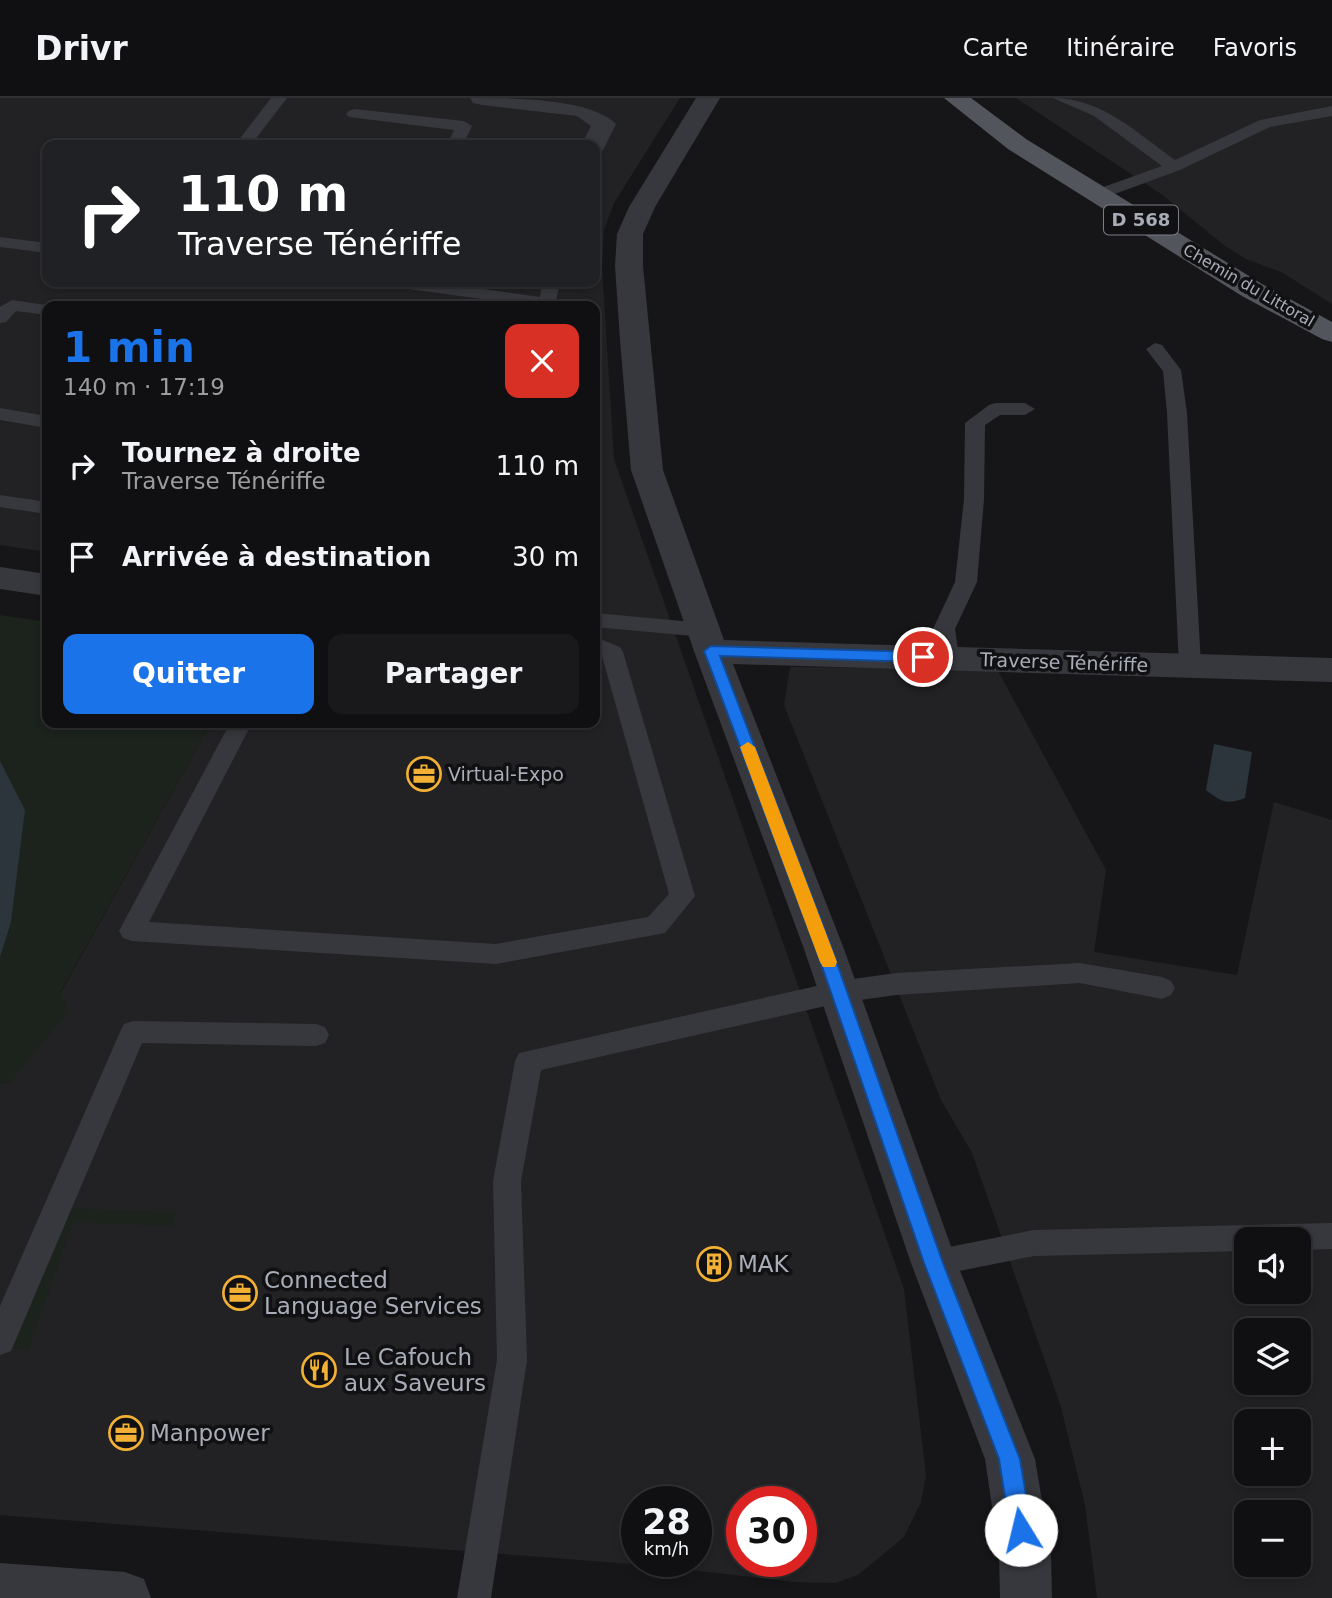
<!DOCTYPE html>
<html lang="fr">
<meta charset="utf-8">
<style>
:root{--surface:#101012;--page:#19191b;--text:#f1f3f6;--muted:#9c9d9f;--line:#303032;--accent:#1a73e8}
body{margin:0;font-family:"DejaVu Sans",sans-serif;background:var(--page);color:var(--text);height:100vh;display:flex;flex-direction:column;font-size:26px;white-space:nowrap}
*{box-sizing:border-box;margin:0}
p{font-size:23px;color:var(--muted)}
.icon{flex:none;width:38px;height:38px;fill:none;stroke:currentColor;stroke-width:2;stroke-linecap:round;stroke-linejoin:round}
.map{position:relative;flex:1;overflow:hidden}
.drawer{position:absolute;left:42px;top:203px;width:558px;height:427px;display:flex;flex-direction:column;background:var(--surface);border-radius:14px;box-shadow:0 4px 10px #0003,0 0 0 2px var(--line)}
.drawer>*{flex:none}
.guide{position:absolute;left:42px;top:42px;width:558px;height:147px;border-radius:14px;box-shadow:0 4px 10px #0003,0 0 0 2px var(--line);background:#202124;color:#fff;overflow:hidden}
.buttons{position:absolute;left:1234px;top:1129px;display:grid;gap:14px}
.buttons a{display:grid;place-items:center;width:77px;height:77px;border-radius:14px;background:var(--surface);box-shadow:0 4px 10px #0003,0 0 0 2px var(--line);font-size:35px}
.speed{position:absolute;left:621px;top:1388px;display:flex;gap:14px;font-size:35px;font-weight:700;text-align:center}
.speed>*{display:grid;place-content:center;width:91px;height:91px;border-radius:50%;background:var(--surface);box-shadow:0 4px 10px #0003,0 0 0 2px var(--line);line-height:1}
.speed small{font-size:18px;font-weight:400}
.speed .limit{border:10px solid #d22;background:#fff;color:#111}
.pin{position:absolute;display:grid;place-items:center;width:60px;height:60px;color:#fff;margin:-30px;border:4px solid #fff;border-radius:50%;box-shadow:0 2px 7px #0007}
.me{position:absolute;width:77px;margin:-38px;rotate:351deg;stroke-linejoin:round;filter:drop-shadow(0 0 5px #0008)}
.turn{display:flex;align-items:center;gap:24px;height:147px;padding:0 21px;font-size:32px}
.turn .icon{width:91px;height:91px;stroke-width:2.5}
.turn b{display:block;font-size:49px;line-height:60px}
.round{display:grid;place-items:center;flex:none;width:74px;height:74px;border-radius:14px;background:var(--page)}
.summary{display:flex;align-items:center;justify-content:space-between;height:119px;padding:0 21px}
h1{font-size:42px;font-weight:700;line-height:52px;color:var(--accent)}
.primary-button{display:flex;gap:14px;margin-top:auto;padding:14px 21px}
.primary-button a{flex:1;height:80px;border-radius:14px;background:var(--accent);color:#fff;font-size:28px;font-weight:700;line-height:80px;text-align:center}
.primary-button a+a{background:var(--page);color:var(--text)}
ul{padding:0;list-style:none}
li{display:flex;align-items:center;gap:21px;height:91px;padding:0 21px}
li div{flex:1}
li b{display:block;font-size:26px}
li em{font-style:normal}
header{display:flex;align-items:center;gap:42px;box-sizing:border-box;height:98px;padding:0 35px;background:var(--surface);border-bottom:2px solid var(--line)}
header strong{font-size:33px}
nav{display:flex;gap:38px;margin-inline-start:auto;font-size:24px}
.map>svg:first-child{display:block}
.built{fill:#222225;fill-rule:evenodd}
.green{fill:#1c231d}
.water{fill:#2c353c}
.lines{fill:none;stroke-linecap:round;stroke-linejoin:round}
.lane{fill:#37383d;fill-rule:evenodd}
.street{fill:#37383d;fill-rule:evenodd}
.primary{fill:#53555c;fill-rule:evenodd}
.route{fill:#1a73e8;stroke:#114b97;stroke-width:2}
.slow{fill:#f59e0b}
.labels{text-anchor:middle;stroke-width:7;stroke-linejoin:round;paint-order:stroke}
.far-street-label{font-size:16px;fill:#a8adb8;stroke:#111113}
.shield{fill:#111113;stroke:#7b7e86;stroke-width:2}
.shield-label{font-size:18px;font-weight:bold;fill:#a8adb8}
.street-label{font-size:19px;fill:#a8adb8;stroke:#111113}
.poi-label{font-size:19px;fill:#a8adb8;stroke:#111113;text-anchor:start}
.near-poi-label{font-size:23px;fill:#a8adb8;stroke:#111113;text-anchor:start}
</style>
<header>
<strong>Drivr</strong>
<nav><a>Carte</a><a>Itinéraire</a><a>Favoris</a></nav>
</header>
<div class="map">
<svg width="1332" height="1500" viewBox="0 0 1332 1500">
<rect width="100%" height="100%" fill="#161618"/>
<!-- built -->
<path class="built" d="M0,0h680l-66,105 -10,27 -2,37 12,192 290,830 22,186 -5,27 -17,35 -46,38 -23,8 -41,-1 -137,-16 -657,-51v-431l11,-2 200,-359h384v-417h-548v246l-47,-7zM47,47h548v137h-548zM637,1404h59v59h-59zM742,1404h60v59h-60z
M1016,0h316v206l-49,-31 -37,-14 -21,-13 -64,-52z
M790,569l207,2 109,201 -12,82 143,23 37,-173 58,18v778h-235l-12,-93 -24,-98 -89,-254 -31,-53 -157,-395zM1246,1141h52v53h-52zM1246,1232h52v52h-52zM1246,1323h52v53h-52zM1246,1414h52v52h-52z"/>
<!-- green -->
<path class="green" d="M0,517l47,7v101h164l-150,268 8,20 -58,71 -11,2z
M60,1110l116,4 -4,14 -99,-4 -44,128 -18,-2z"/>
<!-- water -->
<path class="water" d="M1214,646l38,8 -7,46c-18,7 -24,4 -39,-8z
M0,663l25,49 -14,112 -11,35z"/>
<g class="lines">
<!-- lane -->
<path class="lane" d="M271,0h16l-36,47h-16z
M1053,0c49,0 84,35 122,62l85,-40 72,-14v10l-62,11 -90,43 -79,29 -6,-1 -2,-4 2,-4 67,-24 -68,-50z
M354,11l110,12 8,5 -9,19h-16l7,-15 -105,-13 -3,-3 3,-3z
M0,139l47,6v10l-47,-6z
M385,184h46l109,15 2,-15h18l-5,24h-22l-139,-19z
M12,202l41,6h-6v9l-31,-4 -10,11 -6,1v-16z
M1155,245l7,2 19,25 6,43 14,252 -3,5 -8,3 -8,-3 -3,-5 -12,-252 -4,-42 -17,-22z
M996,305h29l10,6 -10,6h-25l-15,10 -1,74 -7,83 -22,47 4,29 -3,5 -8,3 -8,-3 -3,-5 -4,-29 22,-47 9,-83 1,-76 24,-18z
M0,310l47,8v12l-47,-8z
M0,397l47,7v12l-47,-7z
M595,515l109,10 8,2 3,5 -3,5 -8,2 -109,-10z
M595,539l25,10 3,5 72,244 -30,37 -169,31 -364,-23 -9,-3 -4,-7 111,-208h22l-103,199 347,22 152,-27 21,-23 -67,-238 -7,-3z
M1080,865l82,14 9,4 4,7 -4,7 -9,4 -82,-16 -184,12 -57,8 -298,67 -20,111 6,179 -36,238h-34l40,-238 -4,-179 22,-120 4,-8 320,-72 57,-8z
M133,923l183,3 9,3 4,8 -4,8 -9,3 -174,-3 -131,308 -11,4v-49l120,-274 4,-8z
M1332,1125v26l-34,1v-11h-52v12l-212,5 -100,20 -10,-3 -5,-10 5,-10 10,-3 100,-20z"/>
<!-- street -->
<path class="street" d="M470,0c40,0 121,0 146,26l-13,26 -8,2v-7h-14l10,-19 -14,-10 -95,-11 -9,-2z
M696,0h24l-65,109 -12,27v32l20,204 61,170 608,18v24l-599,-18 111,285 113,314 78,196 16,95 1,44h-52l-1,-44 -14,-95 -74,-196 -107,-314 -110,-298 -63,-181 -11,-130 -5,-74 2,-32 12,-27z
M0,469l47,7v22l-47,-7z
M0,1465l125,9 19,7 7,19h-151z"/>
<!-- primary -->
<path class="primary" d="M944,0h27l55,41 236,145 70,38v20l-10,-3 -80,-43 -234,-147z"/>
</g>
<!-- route -->
<path class="route" d="M711,548l212,6 7,5 -7,5 -203,-6 112,293 111,314 77,196 12,71 -4,8 -7,3 -8,-3 -3,-8 -11,-71 -75,-196 -108,-314 -112,-298z"/>
<!-- slow -->
<path class="slow" d="M748,644l7,5 82,215 -2,5h-12l-3,-5 -80,-215z"/>
<!-- icons -->
<defs>
<g id="office-ring" transform="scale(1.75)"><circle r="9.5" fill="#111113" stroke="#f2b134" stroke-width="1.5"/><path d="M-6-3h4V-5.5h4V-3h4V5H-6ZM-1-4.5V-3h2v-1.5ZM-6 0V1H6V0Z" fill="#f2b134"/></g>
<g id="building-ring" transform="scale(1.75)"><circle r="9.5" fill="#111113" stroke="#f2b134" stroke-width="1.5"/><path d="M-4-6H4V6H1V3H-1V6H-4ZM-2.5-4.3h1.7v1.8h-1.7ZM.8-4.3h1.7v1.8H.8ZM-2.5-1h1.7V.8h-1.7ZM.8-1h1.7V.8H.8Z" fill="#f2b134"/></g>
<g id="restaurant-ring" transform="scale(1.75)"><circle r="9.5" fill="#111113" stroke="#f2b134" stroke-width="1.5"/><path d="M-5-6h1v4h1v-4h1v4h1v-4h1v5L-1.5 .5V6h-2V.5L-5-1ZM5-6V6H3V1.5H1.5Q1.5-4 5-6Z" fill="#f2b134"/></g>
</defs>
<g fill-rule="evenodd">
<use href="#office-ring" x="424" y="676"/>
<use href="#building-ring" x="714" y="1166"/>
<use href="#office-ring" x="240" y="1195"/>
<use href="#restaurant-ring" x="319" y="1272"/>
<use href="#office-ring" x="126" y="1335"/>
</g>
<g class="labels">
<!-- far-street labels -->
<g class="far-street-label">
<text transform="translate(1249 187) rotate(30)" y="6">Chemin du Littoral</text>
</g>
<!-- shield labels -->
<rect class="shield" x="1104" y="107.5" width="74" height="29" rx="5"/>
<g class="shield-label">
<text x="1141" y="128">D 568</text>
</g>
<!-- street labels -->
<g class="street-label">
<text transform="translate(1064 564) rotate(2)" y="7">Traverse Ténériffe</text>
</g>
<!-- poi labels -->
<g class="poi-label">
<text x="448" y="683">Virtual-Expo</text>
</g>
<!-- near-poi labels -->
<g class="near-poi-label">
<text x="738" y="1174">MAK</text>
<text x="264" y="1190">Connected<tspan x="264" dy="26">Language Services</tspan></text>
<text x="344" y="1267">Le Cafouch<tspan x="344" dy="26">aux Saveurs</tspan></text>
<text x="150" y="1343">Manpower</text>
</g>
</g>
</svg>
<div class="buttons">
<a><svg class="icon" aria-label="sound" viewBox="0 0 24 24"><path d="M4 9h4l5-4v14l-5-4H4zM17 9q2 3 0 6"/></svg></a>
<a><svg class="icon" aria-label="layers" viewBox="0 0 24 24"><path d="M12 4l9 5-9 5-9-5zM3 14l9 5 9-5"/></svg></a>
<a>+</a>
<a>−</a>
</div>
<div class="speed"><div>28<small>km/h</small></div><div class="limit">30</div></div>
<div class="pin" style="left:923px;top:559px;background:#d93025"><svg class="icon" aria-label="arrive" viewBox="0 0 24 24"><path d="M6 21V4h12l-3 4 3 4H6"/></svg></div>
<svg class="me" style="left:1021px;top:1432px" viewBox="-20 -20 40 40"><circle r="19" fill="#fff"/><path d="M0-13L10 11 0 6-10 11z" fill="#1a73e8"/></svg>
<div class="guide">
<div class="turn"><svg class="icon" aria-label="right" viewBox="0 0 24 24"><path d="M7 20v-9h11M14 6l5 5-5 5"/></svg><div><b>110 m</b>Traverse Ténériffe</div></div>
</div>
<section class="drawer">
<div class="summary"><div><h1>1 min</h1><p>140 m · 17:19</p></div><a class="round" style="background:#d93025;color:#fff"><svg class="icon" aria-label="close" viewBox="0 0 24 24"><path d="M6 6l12 12M18 6L6 18"/></svg></a></div>
<ul>
<li><svg class="icon" aria-label="right" viewBox="0 0 24 24"><path d="M7 20v-9h11M14 6l5 5-5 5"/></svg><div><b>Tournez à droite</b><p>Traverse Ténériffe</p></div><em>110 m</em></li>
<li><svg class="icon" aria-label="arrive" viewBox="0 0 24 24"><path d="M6 21V4h12l-3 4 3 4H6"/></svg><div><b>Arrivée à destination</b></div><em>30 m</em></li>
</ul>
<div class="primary-button"><a>Quitter</a><a>Partager</a></div>
</section>
</div>
